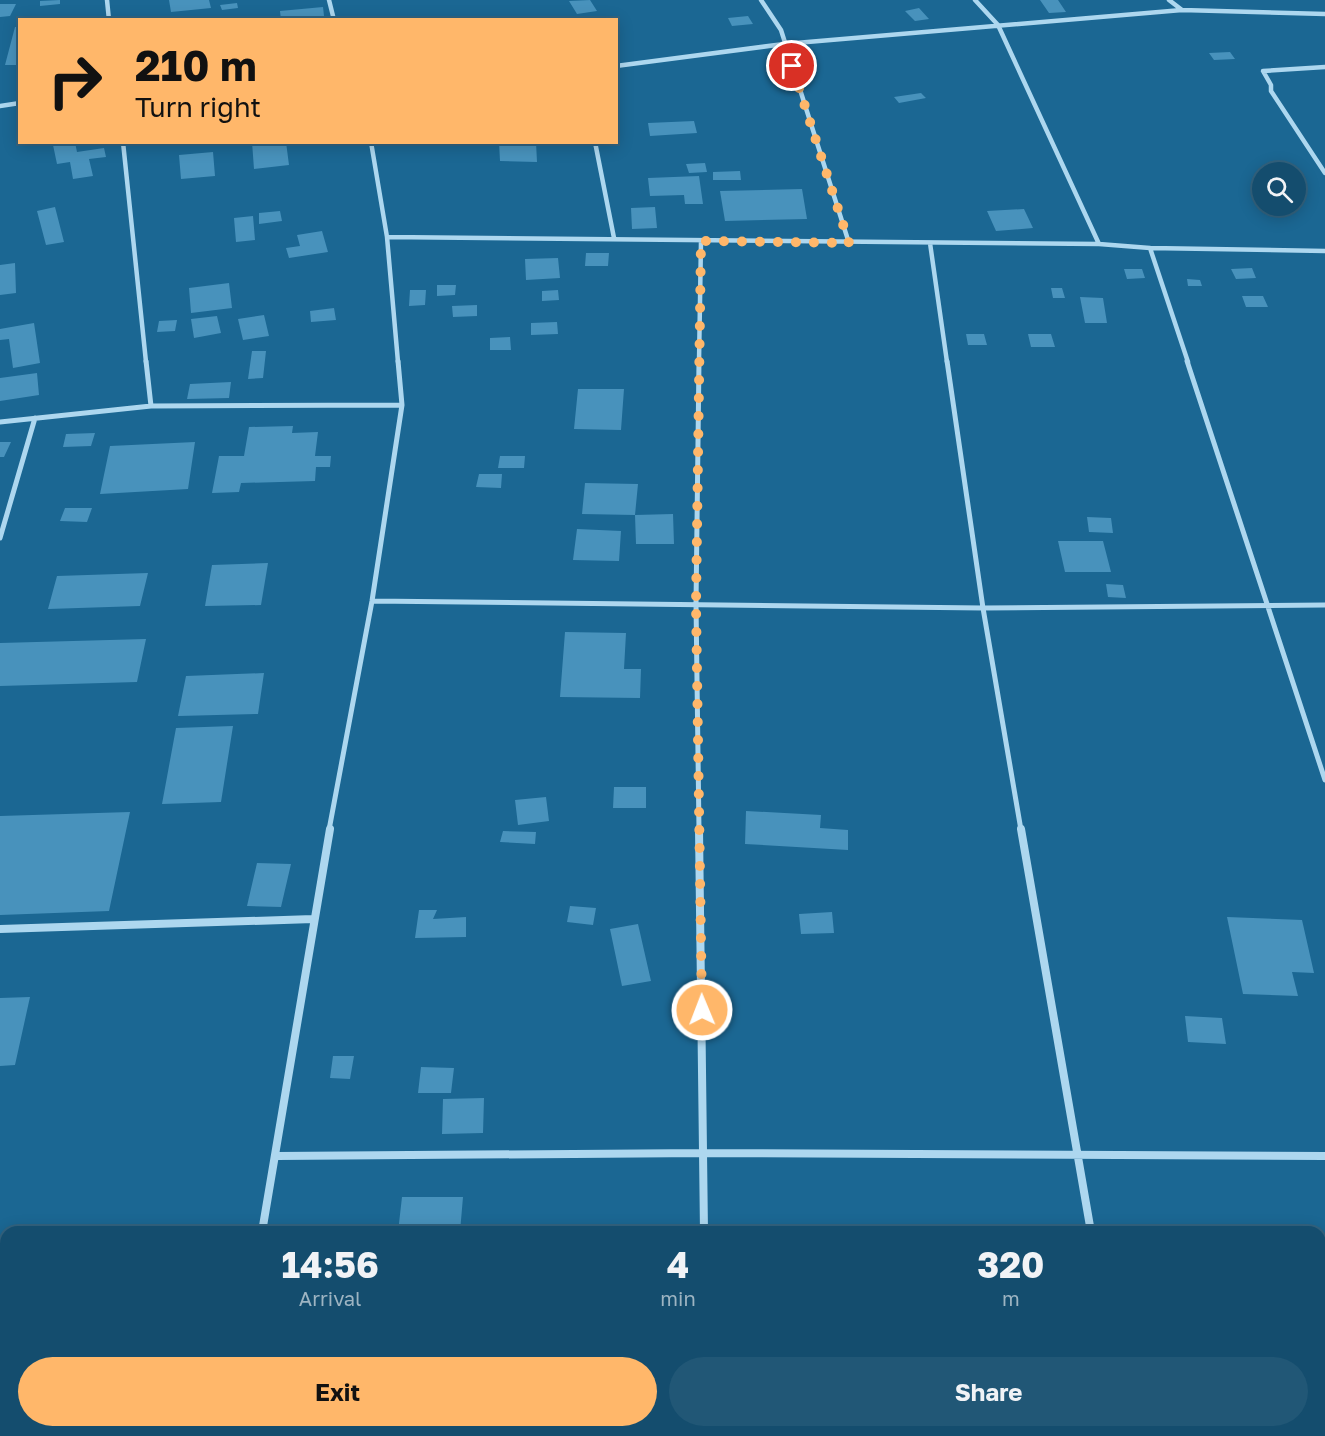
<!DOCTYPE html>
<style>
:root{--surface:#144d6e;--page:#215776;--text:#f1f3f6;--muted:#9db4c2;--line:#336481;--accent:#ffb76a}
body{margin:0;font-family:"Golos Text",sans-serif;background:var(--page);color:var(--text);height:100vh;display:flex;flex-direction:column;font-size:22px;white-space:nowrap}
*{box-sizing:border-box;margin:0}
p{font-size:20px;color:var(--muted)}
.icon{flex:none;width:33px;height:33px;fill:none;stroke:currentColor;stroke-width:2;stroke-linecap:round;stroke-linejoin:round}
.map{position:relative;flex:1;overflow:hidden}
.panel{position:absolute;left:0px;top:1226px;width:1326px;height:212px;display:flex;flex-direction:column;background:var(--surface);border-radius:18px 18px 0 0;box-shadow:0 3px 15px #0003,0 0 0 2px var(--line)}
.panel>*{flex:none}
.top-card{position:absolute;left:18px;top:18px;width:600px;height:126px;border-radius:0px;box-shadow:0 3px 15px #0003,0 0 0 2px var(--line);background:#ffb76a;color:#111;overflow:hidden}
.controls{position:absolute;left:1252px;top:162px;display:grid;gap:12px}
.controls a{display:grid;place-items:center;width:54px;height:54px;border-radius:50%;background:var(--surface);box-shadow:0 3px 15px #0003,0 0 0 2px var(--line);font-size:30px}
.pin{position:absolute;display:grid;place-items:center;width:51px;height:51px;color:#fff;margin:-26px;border:3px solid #fff;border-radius:50%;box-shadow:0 2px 6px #0007}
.me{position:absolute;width:66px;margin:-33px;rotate:359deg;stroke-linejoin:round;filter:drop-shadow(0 0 4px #0008)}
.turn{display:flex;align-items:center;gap:21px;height:126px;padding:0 18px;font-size:27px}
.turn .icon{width:78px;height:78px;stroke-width:2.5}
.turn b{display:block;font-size:42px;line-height:51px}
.eta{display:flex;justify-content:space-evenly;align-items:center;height:102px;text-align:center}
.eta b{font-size:36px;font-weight:700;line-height:42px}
.action{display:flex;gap:12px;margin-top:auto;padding:12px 18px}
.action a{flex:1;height:69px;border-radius:36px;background:var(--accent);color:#111;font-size:24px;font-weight:700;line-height:69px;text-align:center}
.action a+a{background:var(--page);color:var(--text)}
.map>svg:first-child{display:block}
.building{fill:#4892bc}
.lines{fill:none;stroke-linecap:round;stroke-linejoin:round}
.street-far2{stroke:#add7ef;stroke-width:4.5}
.street-far1{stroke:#add7ef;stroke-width:5}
.street{stroke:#add7ef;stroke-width:8}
.route{stroke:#ffb76a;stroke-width:10;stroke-dasharray:0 18}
</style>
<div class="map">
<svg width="1325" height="1436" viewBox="0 0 1325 1436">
<rect width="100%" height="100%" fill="#1b6793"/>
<!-- building -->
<path class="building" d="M60,0v4l-20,2v-5z
M169,0h40l2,8 -40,4z
M590,0l7,11 -20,3 -8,-13z
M1040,0h18l8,12 -17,1z
M237,3l1,5 -16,2 -2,-5z
M0,4h16l-6,12 -10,1z
M323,7l1,9 -43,4 -1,-9z
M919,8l10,11 -14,2 -10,-10z
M748,16l5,8 -21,2 -4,-8z
M15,27h5v38h-15z
M1230,52l5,7 -21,1 -5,-7z
M921,93l5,5 -27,5 -5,-6z
M694,121l3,12 -47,3 -2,-13z
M75,142l2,10 27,-4 2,9 -17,2 4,17 -20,3 -3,-17 -13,2 -4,-19z
M252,142h34l3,23 -35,4z
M499,142h37l1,20 -37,-1z
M213,152l2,24 -34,3 -2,-24z
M705,163l2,9 -18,1 -3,-9z
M740,171l1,9h-28v-8z
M699,176l4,28h-18l-1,-9 -34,1 -2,-18z
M802,189l5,30 -82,2 -5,-30z
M55,207l9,35 -18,3 -9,-34z
M655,207l2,21 -25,1 -1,-21z
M1024,209l9,19 -37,3 -9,-20z
M280,211l2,10 -23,3v-11z
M253,216l2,24 -19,2 -2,-24z
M322,231l6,21 -39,6 -3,-10 14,-2 -3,-11z
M586,253h23l-1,13h-23z
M558,258l2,20 -34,2 -1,-21z
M15,263l1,30 -16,2v-30z
M1252,268l4,10 -20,1 -5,-10z
M1124,269h18l3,9 -18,1z
M1187,279l13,1 2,6h-14z
M229,283l3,25 -41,5 -2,-25z
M437,285h19l-1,10 -18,1z
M1051,288h11l3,10h-12z
M410,290h16l-1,15 -16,1z
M558,290l1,10 -17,1v-10z
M1242,296h21l5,11h-22z
M1080,297l23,1 4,25h-22z
M477,305v11l-24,1 -1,-11z
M334,308l2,12 -25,2 -1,-11z
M264,315l5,21 -26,4 -5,-21z
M217,316l4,17 -27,5 -3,-19z
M177,320l-2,11 -18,1 2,-11z
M557,322l1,12 -27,1v-12z
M34,323l6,40 -27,5 -4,-29 -9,1v-11z
M966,334h18l3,11h-19z
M1028,334h23l4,13h-24z
M510,337l1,13h-21v-12z
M252,351h14l-3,27 -15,1z
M37,373l2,22 -39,6v-23z
M231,382l-2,16 -42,1 3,-15z
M578,389h46l-3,41 -47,-1z
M293,426l-1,7 26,-1 -3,24h16l-1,11h-14l-1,14 -74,2 -2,9 -27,1 7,-37h25l5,-29z
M95,433l-4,13 -28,1 3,-13z
M0,442h11l-7,15h-4z
M195,442l-7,47 -88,5 10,-48z
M500,456h25l-1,12h-26z
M479,474h23l-1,14 -25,-1z
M585,483l53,1 -3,31 -53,-1z
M65,508h27l-5,14 -27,-1z
M673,514l1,30h-38l-1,-29z
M1087,517l24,1 2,15 -24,-1z
M577,529l44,2 -2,30 -46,-1z
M1058,541h45l8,31h-46z
M268,563l-7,42 -56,1 7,-41z
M148,573l-8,33 -92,3 9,-33z
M1106,584l17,1 3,13 -18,-1z
M565,632l61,1 -2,36h17l-1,29 -80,-1z
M146,639l-9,43 -137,4v-43z
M264,673l-6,41 -80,2 8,-40z
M233,726l-12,76 -59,2 14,-76z
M614,787h32v21h-33z
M546,797l3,24 -31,4 -3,-25z
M746,811l75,4 -1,13 28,2v20l-103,-6z
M130,812l-21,99 -109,4v-99z
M503,831l33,1 -1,12 -35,-2z
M257,863l34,1 -10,43 -34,-1z
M570,906l26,2 -3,17 -26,-3z
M419,910h18l-4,9 33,-2v20l-51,1z
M832,912l2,21 -33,1 -2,-20z
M1227,917l75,3 12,53 -22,-1 6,24 -55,-2z
M638,924l13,57 -29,5 -12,-57z
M30,997l-15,68 -15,1v-68z
M1185,1016l37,2 4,26 -38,-2z
M333,1056h21l-4,23 -20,-1z
M421,1067l33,1 -3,25h-33z
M484,1098l-1,35 -41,1 1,-35z
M402,1197h61l-3,35h-62z
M6,1338v40h-6v-22z"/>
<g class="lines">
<!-- street-far2 -->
<path class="street-far2" d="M107,0l2,20
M329,0l5,20
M761,0l20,30 68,213
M975,0l23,25 101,219
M1169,0l13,10
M616,66l168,-22 398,-34 143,4
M1325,67l-62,4 8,14v6l54,82
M0,106l20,-3
M123,142l23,220
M371,142l16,95 11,125
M595,142l19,96
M387,237l712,7 51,4 175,3
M930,243l17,119
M1150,248l38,114
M699,362l2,-121"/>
<!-- street-far1 -->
<path class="street-far1" d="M146,361l5,45
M947,361l36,247 38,222
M1187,361l138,419
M0,422l151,-16 251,-1
M0,538l35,-120
M372,601l611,7 342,-3
M329,830l43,-229 30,-196 -4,-44
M699,830l-3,-226 3,-243"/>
<!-- street -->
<path class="street" d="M699,829l5,403
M1021,829l70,403
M0,929l313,-10
M277,1156l427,-3 621,3
M262,1232l68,-403
M702,1431v5
M1123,1431l1,5
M223,1436l1,-5"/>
</g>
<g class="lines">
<!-- route -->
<path class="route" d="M702,1010l-6,-406 5,-363 148,2 -57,-177"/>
</g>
</svg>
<div class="controls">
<a><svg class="icon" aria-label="search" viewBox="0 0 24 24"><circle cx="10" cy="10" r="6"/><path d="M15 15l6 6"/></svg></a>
</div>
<div class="pin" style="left:792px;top:66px;background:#d93025"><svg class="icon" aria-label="arrive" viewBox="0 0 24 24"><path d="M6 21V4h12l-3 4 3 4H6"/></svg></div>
<svg class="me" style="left:702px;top:1010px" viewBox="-20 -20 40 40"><circle r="17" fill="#ffb76a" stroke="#fff" stroke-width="3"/><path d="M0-11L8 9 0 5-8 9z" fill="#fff"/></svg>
<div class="top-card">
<div class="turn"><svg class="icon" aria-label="right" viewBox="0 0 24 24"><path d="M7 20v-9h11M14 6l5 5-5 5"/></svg><div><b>210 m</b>Turn right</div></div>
</div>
<section class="panel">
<div class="eta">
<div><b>14:56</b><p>Arrival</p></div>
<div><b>4</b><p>min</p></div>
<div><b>320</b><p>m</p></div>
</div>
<div class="action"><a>Exit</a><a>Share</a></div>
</section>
</div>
